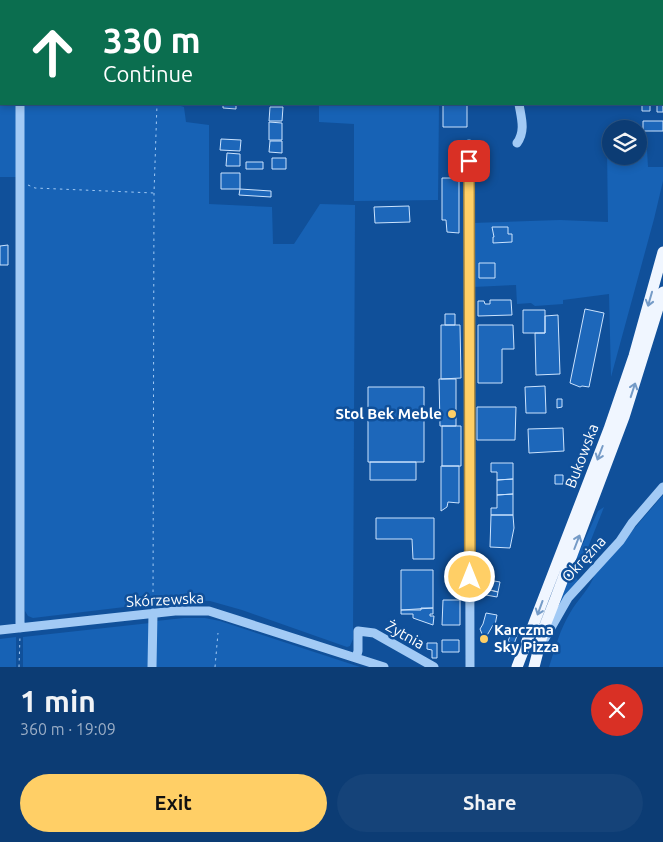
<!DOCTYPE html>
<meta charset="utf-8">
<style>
:root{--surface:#0c3c74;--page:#154379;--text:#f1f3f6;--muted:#9aadc5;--line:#2c5686;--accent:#ffcf66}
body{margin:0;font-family:Ubuntu,sans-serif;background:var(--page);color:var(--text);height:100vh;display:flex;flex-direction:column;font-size:19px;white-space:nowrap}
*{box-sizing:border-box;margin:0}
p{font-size:16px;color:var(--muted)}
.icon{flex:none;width:28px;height:28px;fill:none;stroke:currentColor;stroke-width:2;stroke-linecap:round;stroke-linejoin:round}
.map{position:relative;height:667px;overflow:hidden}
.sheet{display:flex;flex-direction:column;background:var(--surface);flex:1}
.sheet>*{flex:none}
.hud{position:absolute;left:0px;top:0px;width:664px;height:105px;box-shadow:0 2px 8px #0003,0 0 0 1px var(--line);background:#0b6e4f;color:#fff;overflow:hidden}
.tools{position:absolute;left:602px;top:120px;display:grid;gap:10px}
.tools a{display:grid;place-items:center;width:45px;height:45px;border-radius:50%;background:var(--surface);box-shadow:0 2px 8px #0003,0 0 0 1px var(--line);font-size:25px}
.pin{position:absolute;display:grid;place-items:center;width:42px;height:42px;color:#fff;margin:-21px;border-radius:10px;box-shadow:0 2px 8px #0006}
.me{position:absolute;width:55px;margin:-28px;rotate:0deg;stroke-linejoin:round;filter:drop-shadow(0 0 4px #0008)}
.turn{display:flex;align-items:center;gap:18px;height:105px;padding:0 20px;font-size:22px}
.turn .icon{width:65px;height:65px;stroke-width:2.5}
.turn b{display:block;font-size:35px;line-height:42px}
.round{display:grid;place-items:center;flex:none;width:52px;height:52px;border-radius:26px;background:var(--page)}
.headline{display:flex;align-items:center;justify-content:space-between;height:85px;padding:0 20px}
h1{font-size:30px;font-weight:700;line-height:38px}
.action{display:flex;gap:10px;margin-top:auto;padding:10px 20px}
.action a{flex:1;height:58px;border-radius:30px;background:var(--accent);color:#111;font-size:20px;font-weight:700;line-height:58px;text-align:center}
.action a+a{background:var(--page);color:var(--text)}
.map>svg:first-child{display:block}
.green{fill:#1762b5}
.building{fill:#1d67ba;stroke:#cbe3fe}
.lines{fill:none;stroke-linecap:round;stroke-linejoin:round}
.path{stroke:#a2caf5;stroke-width:1;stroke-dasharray:2.5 4;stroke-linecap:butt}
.minor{stroke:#a2caf5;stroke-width:9}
.major{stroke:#f0f6ff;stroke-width:11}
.oneway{stroke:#759bc7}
.route-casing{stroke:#a68742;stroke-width:12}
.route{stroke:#ffcf66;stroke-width:9}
.poi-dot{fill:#ffcf66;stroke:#10509a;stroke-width:2}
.labels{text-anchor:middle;stroke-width:5;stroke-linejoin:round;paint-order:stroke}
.poi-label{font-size:15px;font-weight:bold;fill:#fff;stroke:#10509a;text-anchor:end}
.street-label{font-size:15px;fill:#fff;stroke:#10509a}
</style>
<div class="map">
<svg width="663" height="667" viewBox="0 0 663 667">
<rect width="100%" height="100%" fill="#10509a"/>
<!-- green -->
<path class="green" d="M0,47l1,57h15v73h-16z
M24,104h151l9,3 2,15 23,3v79l63,3 1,37h21l26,-40 35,1 -2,434 -3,7 -3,1 -105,-37 -32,-9 -27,-1 -150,18 -5,-2 -3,-5 -2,-199z
M319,104h120l-1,96 -84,1v-77l-35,-2z
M607,149h4v7h28v-6h8l1,17h15v14l-9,38 -43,158 -2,-83 -46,6v4l-28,2 -4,-3 -14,1 -1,-19 -43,2 -1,-64 88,-3 48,2z
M663,495v172h-114c6,-18 11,-38 21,-54 9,-16 18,-21 25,-39z
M604,507l-28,71 3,3 -18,22 -2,-1 16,-41 23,-50z
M184,618h21l15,3 140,46h-205l1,-46z
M150,623v44h-127v-30z
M16,637v30h-16v-28z"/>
<!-- building -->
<path class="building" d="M372,0h43v1h-43z
M662,65l1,47h-6v-8h5z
M223,104h13v5l-13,-1z
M443,104h24v23h-24z
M642,104h8v7h-8z
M270,107h13l-1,14h-13z
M643,121h20v10h-20z
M269,122l13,1v17h-13z
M608,134h3v14h-2z
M221,139l20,1 -1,11 -20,-1z
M270,141h12v12l-13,-1z
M227,153l13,1v12h-14z
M272,158h14v11h-14z
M246,162h17v7h-17z
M458,171l8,1 -1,5h-8z
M221,173h19v16h-19z
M442,178h17v55l-12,-1 -1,-12h-4z
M240,189l31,2v6l-32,-2z
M409,206l1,16 -35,1 -1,-16z
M492,227h16v7h4v8l-19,1v-6h1z
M8,245v20h-8v-19z
M479,263h16v15h-16z
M490,300h21l1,15 -34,1v-15h6l1,3h5z
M585,309l19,4 -15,74 -7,-1 -2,1 -10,-4z
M523,310h22v23h-22z
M445,314h10v11h-10z
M558,315l2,59 -24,1 -1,-42h10v-17z
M441,325h19l1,53 -20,1z
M478,325h35l1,24h-12v34h-24z
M439,379h17v47h-16z
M545,386l1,27h-20l-1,-26z
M368,387h56v75h-56z
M557,399h5v8l-5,1z
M477,407h39l-1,33h-38z
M442,426h19v40h-19z
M563,428l1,23 -35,2 -1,-24z
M370,462h46v18h-46z
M491,463h22v16l-16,1v-8h-6z
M441,466h18v37l-11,-1 -1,5 -6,4z
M555,475h8v9h-8z
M513,479v15l-16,1v-15z
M513,494v21h-22v-7h6v-13z
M491,515h22l1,13 -4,20 -20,-1z
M376,518h58v41h-21l-1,-20h-36z
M401,570h32v38l-32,2z
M477,578l23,4 -2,10 -22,-5z
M487,589l11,3 -1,5 -11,-2z
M443,600h17v25h-18z
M421,608h12v6h-3v2h4l-1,9 -20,-7v-4h-12v-4h20z
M486,613l11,2 -2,10h-2l-8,14 -4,-1 1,-4 -2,-5 3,-5z
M507,629l11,4 -4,11 -6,-3 2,-5 -5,-2z
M442,640h17v12h-17z
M427,643h10v15h-5v-8l-5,-1z"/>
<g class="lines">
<!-- path -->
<path class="path" d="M28,185l7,3 119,5
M153,605l1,-412 3,-89
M19,667l1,-31
M215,667l3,-34"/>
<!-- minor -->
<path class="minor" d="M20,0v1
M156,0v1
M515,0v1
M517,143c9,-12 4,-26 2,-39
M469,144l1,523
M20,628v-524
M0,630l175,-19h34l175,56
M544,640l24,-42 52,-57 12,-18 31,-36
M356,658l2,-7v-20l16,2 60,34
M152,667l1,-54"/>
<!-- major -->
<path class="major" d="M517,667l92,-238 25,-73 29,-104
M534,667l10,-39 11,-28 69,-183 39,-125"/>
</g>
<!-- one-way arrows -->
<defs><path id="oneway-shaft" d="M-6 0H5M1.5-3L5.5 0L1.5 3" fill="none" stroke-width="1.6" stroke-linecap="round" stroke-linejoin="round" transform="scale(1.25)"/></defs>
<g class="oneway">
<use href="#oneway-shaft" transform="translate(650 299) rotate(106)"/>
<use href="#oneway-shaft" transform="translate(633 390) rotate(-72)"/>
<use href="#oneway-shaft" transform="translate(600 453) rotate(111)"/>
<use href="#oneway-shaft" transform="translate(577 542) rotate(-69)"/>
<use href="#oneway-shaft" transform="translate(540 608) rotate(110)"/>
</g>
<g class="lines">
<!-- route casing -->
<g class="route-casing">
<path id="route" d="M469,161l1,416"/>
</g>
<!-- route -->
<use href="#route" class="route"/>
</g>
<!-- markers -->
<g class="poi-dot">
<circle cx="452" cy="414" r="5"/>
<circle cx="484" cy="639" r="5"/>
</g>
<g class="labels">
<!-- poi labels -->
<g class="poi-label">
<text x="442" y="419">Stol Bek Meble</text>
<text x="494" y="635" text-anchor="start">Karczma<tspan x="494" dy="17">Sky Pizza</tspan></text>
</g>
<!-- street labels -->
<g class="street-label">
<text transform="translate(582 456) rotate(-69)" y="5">Bukowska</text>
<text transform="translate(584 559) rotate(-47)" y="5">Okrężna</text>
<text transform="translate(165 600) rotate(-3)" y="5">Skórzewska</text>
<text transform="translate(405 635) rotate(29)" y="5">Żytnia</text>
</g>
</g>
</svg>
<div class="tools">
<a><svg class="icon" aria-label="layers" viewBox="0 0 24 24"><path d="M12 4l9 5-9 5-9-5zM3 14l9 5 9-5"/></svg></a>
</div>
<div class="pin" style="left:469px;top:161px;background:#d93025"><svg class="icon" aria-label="arrive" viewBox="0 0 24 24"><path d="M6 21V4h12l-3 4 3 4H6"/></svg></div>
<svg class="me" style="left:470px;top:577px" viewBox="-20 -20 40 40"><circle r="17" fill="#ffcf66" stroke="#fff" stroke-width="3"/><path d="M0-11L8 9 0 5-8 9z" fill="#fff"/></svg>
<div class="hud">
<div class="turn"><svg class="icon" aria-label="ahead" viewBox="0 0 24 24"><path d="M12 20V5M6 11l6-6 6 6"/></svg><div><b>330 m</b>Continue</div></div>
</div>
</div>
<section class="sheet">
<div class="headline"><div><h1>1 min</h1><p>360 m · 19:09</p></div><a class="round" style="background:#d93025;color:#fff"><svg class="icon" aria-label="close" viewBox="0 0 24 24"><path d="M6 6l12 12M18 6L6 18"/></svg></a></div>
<div class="action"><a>Exit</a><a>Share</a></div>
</section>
